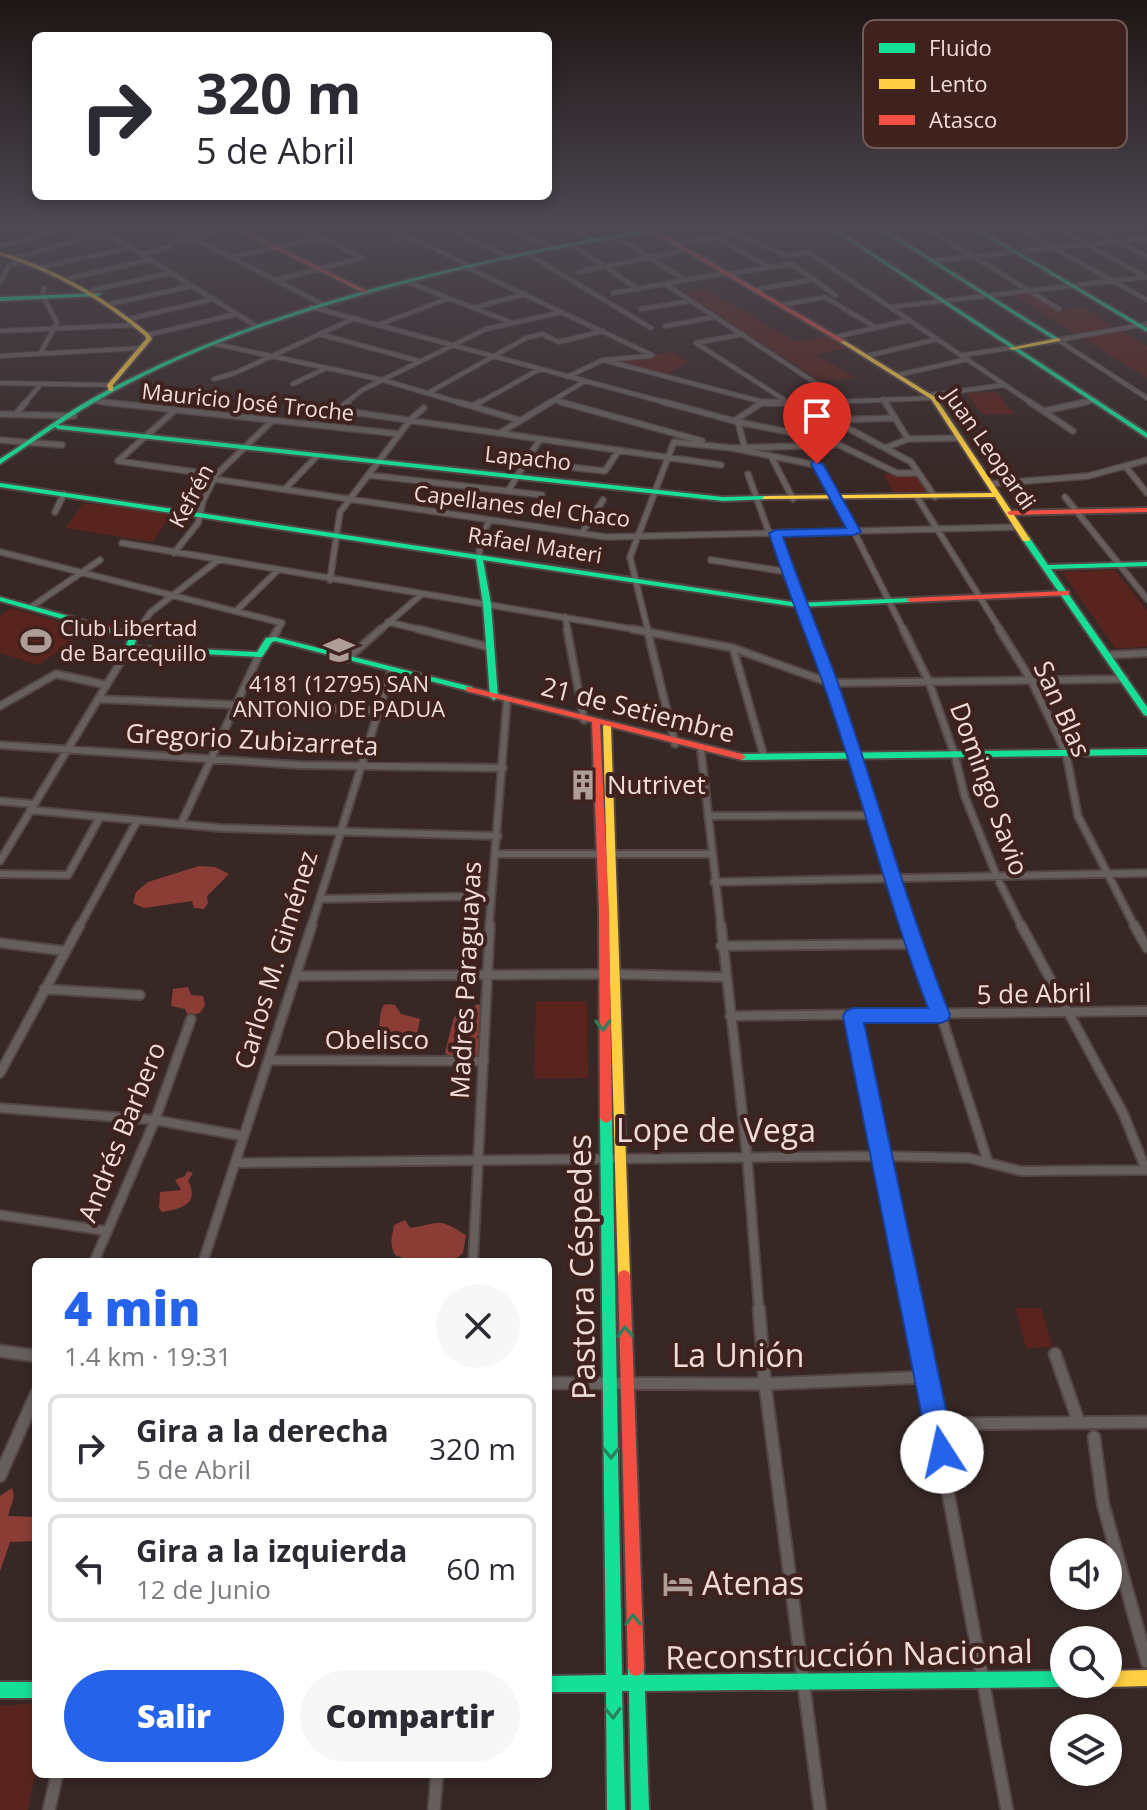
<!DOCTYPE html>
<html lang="es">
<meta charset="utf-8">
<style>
:root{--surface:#fff;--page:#f7f7f7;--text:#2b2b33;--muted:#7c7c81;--line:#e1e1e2;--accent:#2563eb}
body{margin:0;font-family:"Open Sans",sans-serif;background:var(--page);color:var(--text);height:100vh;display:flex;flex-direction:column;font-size:30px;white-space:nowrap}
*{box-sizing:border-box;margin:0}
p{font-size:26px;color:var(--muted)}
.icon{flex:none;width:44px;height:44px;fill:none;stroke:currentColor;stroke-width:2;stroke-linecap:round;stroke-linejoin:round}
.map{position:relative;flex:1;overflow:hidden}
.side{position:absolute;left:32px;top:1258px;width:520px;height:520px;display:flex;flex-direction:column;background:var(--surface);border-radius:12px;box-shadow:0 4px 12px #0003}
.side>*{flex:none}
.banner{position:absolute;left:32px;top:32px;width:520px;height:168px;border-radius:12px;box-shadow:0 4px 12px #0003;background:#fff;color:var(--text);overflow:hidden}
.tools{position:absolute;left:1050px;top:1538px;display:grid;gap:16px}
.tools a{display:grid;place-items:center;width:72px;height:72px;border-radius:50%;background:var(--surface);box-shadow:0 4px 12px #0003;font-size:40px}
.pin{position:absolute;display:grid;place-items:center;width:68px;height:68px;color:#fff;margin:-82px -34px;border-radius:50% 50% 50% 0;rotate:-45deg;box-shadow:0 0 8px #0007}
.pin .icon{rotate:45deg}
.me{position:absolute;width:88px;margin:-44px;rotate:350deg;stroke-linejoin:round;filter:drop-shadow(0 0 6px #0008)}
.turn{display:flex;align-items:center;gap:28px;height:168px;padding:0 32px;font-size:36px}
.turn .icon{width:104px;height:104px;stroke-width:2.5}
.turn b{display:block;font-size:56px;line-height:68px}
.round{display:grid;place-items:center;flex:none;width:84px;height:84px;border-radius:42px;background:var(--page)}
.headline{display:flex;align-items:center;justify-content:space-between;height:136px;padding:0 32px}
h1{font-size:48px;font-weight:800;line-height:60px;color:var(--accent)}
.primary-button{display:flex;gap:16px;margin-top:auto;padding:16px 32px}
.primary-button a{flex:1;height:92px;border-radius:48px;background:var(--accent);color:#fff;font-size:32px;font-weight:800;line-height:92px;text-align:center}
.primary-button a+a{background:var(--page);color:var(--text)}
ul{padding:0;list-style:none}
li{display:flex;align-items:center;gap:24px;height:108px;margin:0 16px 12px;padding:0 16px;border:4px solid var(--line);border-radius:12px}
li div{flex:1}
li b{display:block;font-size:30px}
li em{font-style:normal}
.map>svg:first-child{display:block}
.green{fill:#5a241e}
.forest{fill:#8b3d35}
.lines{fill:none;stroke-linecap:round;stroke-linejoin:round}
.street-far4-casing{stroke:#534644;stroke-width:6}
.street-far3-casing{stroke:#534644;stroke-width:8}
.street-far2-casing{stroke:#534644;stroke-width:10}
.street-far1-casing{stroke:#534644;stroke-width:12}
.street-casing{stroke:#534644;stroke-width:15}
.fast-casing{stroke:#534644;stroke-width:4}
.slow-casing{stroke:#534644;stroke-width:4}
.jam-casing{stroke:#534644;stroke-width:4}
.street-far4{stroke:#675f5e;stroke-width:4}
.street-far3{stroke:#675f5e;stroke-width:5}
.street-far2{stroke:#675f5e;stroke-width:6}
.street-far1{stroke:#675f5e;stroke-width:8}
.street{stroke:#675f5e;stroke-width:11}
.fast{fill:#16e098;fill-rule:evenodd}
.slow{fill:#ffcf43;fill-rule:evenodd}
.jam{fill:#f24e42;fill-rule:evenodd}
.oneway{stroke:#2a815b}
.route{fill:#2563eb;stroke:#184099;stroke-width:2}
.labels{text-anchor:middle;stroke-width:8;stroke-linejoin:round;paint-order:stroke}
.far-street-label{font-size:22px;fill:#f0dcd9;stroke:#3f221e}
.far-poi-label{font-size:22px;fill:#f0dcd9;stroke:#3f221e;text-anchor:start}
.street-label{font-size:26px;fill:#f0dcd9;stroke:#3f221e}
.poi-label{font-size:26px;fill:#f0dcd9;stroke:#3f221e;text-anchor:start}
.near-street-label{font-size:32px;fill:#f0dcd9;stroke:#3f221e}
.near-poi-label{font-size:32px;fill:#f0dcd9;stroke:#3f221e;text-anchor:start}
.key{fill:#3f221e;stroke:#745a56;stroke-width:2}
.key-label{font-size:22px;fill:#f0dcd9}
</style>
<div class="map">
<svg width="1147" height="1810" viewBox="0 0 1147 1810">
<rect width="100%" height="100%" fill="#372826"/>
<!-- green -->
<path class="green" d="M707,289l88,53 36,-6 19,11 -34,8 40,23 -35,3 -137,-88z
M1030,293l28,18 25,-3 30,18 -37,8 -62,-39z
M1119,330l28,16v32l-63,-39z
M673,352l15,10 -21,12 -55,-13z
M997,392l17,22 -31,1 -17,-22z
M918,473l17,24h-39l-13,-23z
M83,503l86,9 -3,3 4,1 -17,26 -87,-14z
M1115,570l32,40v37l-32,1 -53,-76z
M11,608l76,22 -48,35 -39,-12v-37z
M536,1001h51l1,77 -54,1z
M1015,1308h26l12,39 -27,1z
M36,1703v67l-8,40h-28v-104z"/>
<!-- forest -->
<path class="forest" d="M199,866l16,1 14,7 -22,22 1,7 -4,6 -10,-1 -2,-7 -48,7 -11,-5 3,-11 12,-10z
M188,987l3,8 12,1 2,9 -5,8 -12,3 -3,-7 -14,-3 2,-17z
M390,1004l5,1 6,9 19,5 -3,16 -20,7 -21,-2c6,-12 1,-25 8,-35z
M478,1004l8,4 2,9 -8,4 3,3 -2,10 -5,3 6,4 -1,15h-8l-7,-6 1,4 -6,4h-12l-4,-6 9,-35z
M187,1171l6,2 -5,8c12,22 -6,28 -26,31l-3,-4 1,-16 21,-2 -6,-10 10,-4z
M405,1220l5,8c32,-4 25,-12 56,7l-3,18 -11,9 -40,-1 -17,-6c-6,-13 -3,-17 -1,-30z
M12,1488l2,8 -6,20 27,1 1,24 -26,1 -10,29v-75z"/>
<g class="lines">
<!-- street-far4 casing -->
<g class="street-far4-casing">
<path id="street-far4" d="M57,228l32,9h25l142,89
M174,228l148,76
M304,228l59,30
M361,228l8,4
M391,228l81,39
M446,228l65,30
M507,228l47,20
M620,228l10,4
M725,228l59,27 26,-2 223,151
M927,228l132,81
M1018,228l129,72
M1057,228l88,48
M1092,228l55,29
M0,229l3,-1
M614,235l71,45
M716,237l53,30
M392,240l15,-3
M676,243l61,-9
M571,244l67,45
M0,246l59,-17
M142,254l28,-7v-5l63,-14
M528,254l123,74
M17,258l70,-21
M229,258l94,-21
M931,261l216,-23
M41,267l89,-19
M468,268l184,87
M578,272l108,-22
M729,274l63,-10 43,31
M70,278l80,-18
M276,280l87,-22
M0,282l9,-16 15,-5
M407,282l103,40
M665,284l178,117
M93,290l77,-17
M755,290l59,-11
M613,293l113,-20
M824,297l53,31
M111,304l81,-18
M783,305l42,-8
M311,307l360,97
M891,307l256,-30
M473,308l52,-14
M641,309l49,-8
M129,319l85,-20
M378,325l69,-26
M665,326l50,-9
M0,331l136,-6
M319,334l100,27
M147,335l90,-21
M835,337l75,-17
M1058,340l89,58
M1058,340l89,-16
M696,343l87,56
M696,343l47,-9
M215,344l168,36 81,24
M41,352l16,-29 -14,-27 1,-8
M963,355l47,-7
M0,356l141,-8
M867,356l71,-17
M603,360l160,42
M898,375l70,-16
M567,377l36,-17 47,-4
M214,379l21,-6 120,-55
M0,383l110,2
M293,384l33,-16
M428,393l98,-55 16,-4 17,8 44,-11
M930,395l74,-10
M883,399l3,5
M554,400l14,4
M94,401l27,3
M803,403l130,-5
M24,404l17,-20
M345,404l17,-14 124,-61 77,-17
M477,404l63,-35
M547,404l38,-23
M760,404h43
M1077,404l18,-4"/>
</g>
<!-- street-far3 casing -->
<g class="street-far3-casing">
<path id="street-far3" d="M103,402l297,32
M458,402l61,18
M561,402l141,39
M664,402l74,20 91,18 68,33h21
M885,402l23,37
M1030,402l43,29
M803,403l27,-1
M473,406l7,-4
M338,410l383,55
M338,410l10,-8
M174,411l-56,50 98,14
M1044,411l42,-9
M0,414l74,2
M16,414l10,-12
M837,420l58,-2
M734,421l29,-19 38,1 110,59 24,35
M738,422l7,27
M500,433l51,-31
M0,440l62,5
M732,448l89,18 83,165
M885,448l23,-9 52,-1
M771,456l22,43
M524,462l81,9 14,-21
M1125,466l22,27
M748,474l21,59
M368,475l174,20
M214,479l392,58 413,-10
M989,484l99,-8 59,-16
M285,489l32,-33
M508,491l32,-52
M917,497l84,134
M1065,497l82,102
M55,512l9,-18
M582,533l21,-33
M775,533l34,98
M122,543l522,88
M0,552l282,71 -5,8
M174,553l24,-30 5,-22 13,-26 56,-54
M479,557l1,-16 9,-20
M711,560l78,12
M330,580l10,-68 71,-93 13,-11
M31,607l69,-47
M236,611l41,-40
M565,617l3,14
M388,622l38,9
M137,631l14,-19 66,-51
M379,631l43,-37
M648,631l-18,-74 44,-115 58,6 103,-3"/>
</g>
<!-- street-far2 casing -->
<g class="street-far2-casing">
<path id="street-far2" d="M418,629l71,18
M567,629l17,91
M632,629l101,19 97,35 295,-4
M647,629l28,115
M808,629l22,54 78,244
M903,629l26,53 26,74 10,41 32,80 25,50
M999,629l32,51 35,73 12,63 57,111
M133,637l6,-8
M272,639l6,-10
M733,648l31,109
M1109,655l38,-2
M347,659l34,-30
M98,699l279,12
M0,706l56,-32 50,11
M0,745l300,20 203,3
M701,751l20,176
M0,801l33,3
M30,810l191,18 277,8
M708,816l163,-1
M181,824l78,-169
M496,854h215
M0,861l129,-213
M0,874l68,1 32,-58
M714,882l433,-9
M320,899l171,-3
M79,927l58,-106
M311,927l80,-256
M489,927l18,-227"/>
</g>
<!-- street-far1 casing -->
<g class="street-far1-casing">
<path id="street-far1" d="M721,925l26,230 12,156
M907,925l34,90 47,147
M1021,925l102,188 23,57
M1134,925l13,23
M0,943l65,8
M721,946l192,-2
M297,976l317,-2 110,3
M44,989l96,6
M730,1016l417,-5
M853,1016l61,295
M270,1060l214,1
M0,1073l80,-148
M0,1108l155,12 88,16
M235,1163l647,-7 87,2 52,13 126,-1
M0,1215l107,16
M94,1262l61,-142 36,-101
M203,1262l109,-337
M473,1262l17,-337"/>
</g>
<!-- street casing -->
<g class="street-casing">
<path id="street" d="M759,1309l6,75 55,426
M914,1309l93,501
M0,1351l36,5
M1055,1354l24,69
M548,1383l217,1 163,-7
M937,1424l210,-2
M1094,1437l9,67 44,158
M0,1476l36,-82
M49,1810l8,-36
M434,1810l3,-36"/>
</g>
<!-- fast casing -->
<g class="fast-casing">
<path id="fast" d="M563,228c13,0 24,10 36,10 21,-2 42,-10 63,-10 -16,6 -36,8 -53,11 -34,6 -68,13 -102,20 -151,34 -319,79 -449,166l665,72 42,-1 3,2 -1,1 -44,2 -665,-72 -3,-2 -55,37v-5c36,-23 70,-50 108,-69 149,-79 317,-118 482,-151z
M830,228h5l312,205v5z
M878,228h5l178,112 -5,1z
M973,228h5l169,100v4z
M101,293l-2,3 -99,5v-4z
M0,483l798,120 112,-5 4,2 -4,2 -112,5 -315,-47 8,44 7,93 -4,3 -4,-3 -7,-93 -7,-45 -476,-72z
M1023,537h6l19,28 99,-3v4l-96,3 96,138v9l-3,-1 -122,-176z
M0,597l136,38 1,2 -3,9 123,6 9,-14 9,-1 197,50 1,2 -4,2 -194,-50 -3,1 -10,15h-3l-130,-7 -4,-2 4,-10 -129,-37z
M1147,749v6l-405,5 -4,-3 4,-3z
M606,1113l4,2 2,3 10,557h6v-7l2,-6 6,-2 6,2 2,13 420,-4v13l6,1 -6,2 -419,4 4,119h-18l-2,-119h-7l3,119h-18l-1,-118h-58v-16l58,-1 -6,-557 2,-3z
M0,1682h36v16h-36z"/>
</g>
<!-- slow casing -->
<g class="slow-casing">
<path id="slow" d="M0,252c56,17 104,44 149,82l3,5 -39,46v6h-4l-2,-6 39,-46 -1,-3c-44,-38 -91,-63 -145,-81z
M1058,338l2,1v2l-48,9 -3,-2z
M842,339l93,58 95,142 -1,2h-6l-28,-44 -232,2 -1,-1 3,-2 227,-3 -61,-94 -91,-57v-2z
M607,723l4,3 19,550 -1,4 -5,2 -5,-2 -1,-4 -15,-550z
M1147,1670v16l-39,1 -6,-3h6v-13z"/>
</g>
<!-- jam casing -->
<g class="jam-casing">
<path id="jam" d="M234,228h6l129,64 -5,1z
M649,228h4l192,113 -5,1 -191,-112z
M1147,508v4l-137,3 -3,-2 3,-2z
M1066,591h3v4l-159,7 -4,-2 4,-2z
M466,687h3l273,67 4,3 -4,3 -142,-36 9,186 3,208 -2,3 -4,2 -4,-2 -2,-3 -1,-208 -7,-188 -126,-31z
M624,1270l5,2 1,4 14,392 -2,6 -6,2 -6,-2 -2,-6 -10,-392 1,-4z"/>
</g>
<!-- street-far4 -->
<use href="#street-far4" class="street-far4"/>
<!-- street-far3 -->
<use href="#street-far3" class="street-far3"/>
<!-- street-far2 -->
<use href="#street-far2" class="street-far2"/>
<!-- street-far1 -->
<use href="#street-far1" class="street-far1"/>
<!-- street -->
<use href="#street" class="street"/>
<!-- fast -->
<use href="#fast" class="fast"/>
<!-- slow -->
<use href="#slow" class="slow"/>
<!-- jam -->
<use href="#jam" class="jam"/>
</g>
<!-- one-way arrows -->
<defs><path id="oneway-chevron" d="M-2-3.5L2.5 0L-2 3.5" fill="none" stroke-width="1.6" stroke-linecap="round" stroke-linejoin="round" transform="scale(2)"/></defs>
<g class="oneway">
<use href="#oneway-chevron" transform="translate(603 1025) rotate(89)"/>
<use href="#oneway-chevron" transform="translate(625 1332) rotate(-92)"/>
<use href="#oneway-chevron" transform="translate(611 1453) rotate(90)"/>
<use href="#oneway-chevron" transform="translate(633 1620) rotate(-91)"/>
<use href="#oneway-chevron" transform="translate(613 1713) rotate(88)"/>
</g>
<!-- sky -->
<linearGradient id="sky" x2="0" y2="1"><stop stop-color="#1e1615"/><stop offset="0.47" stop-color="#4d4852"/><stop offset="1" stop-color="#4d4852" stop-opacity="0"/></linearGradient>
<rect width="1147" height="481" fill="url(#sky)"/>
<!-- route -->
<path class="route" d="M813,461l10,3 38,68 -7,3 -71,2c17,50 38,99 56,149 38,109 68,221 111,329l-2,5 -7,3h-77l91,429 -4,9 -9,4 -9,-4 -4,-9 -86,-436 3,-5 7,-3h75c-41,-107 -67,-218 -105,-325 -18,-50 -38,-99 -54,-150l6,-3 71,-2 -35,-64z"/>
<!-- icons -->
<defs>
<g id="stadium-bare" transform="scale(2.4)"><path d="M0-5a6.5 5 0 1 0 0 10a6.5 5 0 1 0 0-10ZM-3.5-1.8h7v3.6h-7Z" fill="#af9d9a" stroke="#3f221e" stroke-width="2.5" paint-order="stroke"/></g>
<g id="school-bare" transform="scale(2.4)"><path d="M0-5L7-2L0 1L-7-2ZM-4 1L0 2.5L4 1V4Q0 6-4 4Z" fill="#af9d9a" stroke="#3f221e" stroke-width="2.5" paint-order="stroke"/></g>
<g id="building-bare" transform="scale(2.4)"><path d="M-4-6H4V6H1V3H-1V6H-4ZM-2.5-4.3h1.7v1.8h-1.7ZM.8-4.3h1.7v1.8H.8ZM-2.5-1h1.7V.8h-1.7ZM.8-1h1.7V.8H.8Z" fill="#af9d9a" stroke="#3f221e" stroke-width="2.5" paint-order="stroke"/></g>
<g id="hotel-bare" transform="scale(2.4)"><path d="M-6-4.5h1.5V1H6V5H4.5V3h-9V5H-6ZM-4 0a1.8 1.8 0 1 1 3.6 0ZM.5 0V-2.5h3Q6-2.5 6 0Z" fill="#af9d9a" stroke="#3f221e" stroke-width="2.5" paint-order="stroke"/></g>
</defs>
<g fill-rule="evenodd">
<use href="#stadium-bare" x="36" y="641"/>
<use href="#school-bare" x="339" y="650"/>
<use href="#building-bare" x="583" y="785"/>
<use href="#hotel-bare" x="678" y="1584"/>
</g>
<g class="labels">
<!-- far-street labels -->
<g class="far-street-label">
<text transform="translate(248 402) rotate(6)" y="8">Mauricio José Troche</text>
<text transform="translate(990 449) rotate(55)" y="8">Juan Leopardi</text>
<text transform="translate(528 458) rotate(6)" y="8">Lapacho</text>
<text transform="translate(191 496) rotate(-62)" y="8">Kefrén</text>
<text transform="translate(522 506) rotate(7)" y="8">Capellanes del Chaco</text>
<text transform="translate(535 545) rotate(9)" y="8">Rafael Materi</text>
</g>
<!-- far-poi labels -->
<g class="far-poi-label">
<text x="60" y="636">Club Libertad<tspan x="60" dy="25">de Barcequillo</tspan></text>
<text x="339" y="692" text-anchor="middle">4181 (12795) SAN<tspan x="339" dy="25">ANTONIO DE PADUA</tspan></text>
</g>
<!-- street labels -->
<g class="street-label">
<text transform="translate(1062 709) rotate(66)" y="9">San Blas</text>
<text transform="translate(638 710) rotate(14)" y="9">21 de Setiembre</text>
<text transform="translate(252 740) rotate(3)" y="9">Gregorio Zubizarreta</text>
<text transform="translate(989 789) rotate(70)" y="9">Domingo Savio</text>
<text transform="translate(276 960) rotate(-73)" y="9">Carlos M. Giménez</text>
<text transform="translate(466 980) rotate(-87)" y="9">Madres Paraguayas</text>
<text transform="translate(1034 994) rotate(-1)" y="9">5 de Abril</text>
<text x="377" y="1049">Obelisco</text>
<text transform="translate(122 1132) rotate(-68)" y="9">Andrés Barbero</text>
</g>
<!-- poi labels -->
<g class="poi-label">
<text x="607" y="794">Nutrivet</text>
</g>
<!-- near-street labels -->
<g class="near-street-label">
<text x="716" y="1142">Lope de Vega</text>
<text transform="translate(582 1267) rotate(-91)" y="11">Pastora Céspedes</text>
<text x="738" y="1367">La Unión</text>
<text transform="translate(849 1655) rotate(-1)" y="11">Reconstrucción Nacional</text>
</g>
<!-- near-poi labels -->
<g class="near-poi-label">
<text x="702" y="1595">Atenas</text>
</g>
</g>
<!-- legend -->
<rect x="863" y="20" width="264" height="128" rx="12" class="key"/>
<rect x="879" y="43" width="36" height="10" fill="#16e098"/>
<rect x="879" y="79" width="36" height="10" fill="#ffcf43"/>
<rect x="879" y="115" width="36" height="10" fill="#f24e42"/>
<g class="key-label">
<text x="929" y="56">Fluido</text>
<text x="929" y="92">Lento</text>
<text x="929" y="128">Atasco</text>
</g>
</svg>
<div class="tools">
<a><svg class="icon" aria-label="sound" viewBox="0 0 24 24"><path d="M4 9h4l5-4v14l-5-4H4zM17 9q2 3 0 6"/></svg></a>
<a><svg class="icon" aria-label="search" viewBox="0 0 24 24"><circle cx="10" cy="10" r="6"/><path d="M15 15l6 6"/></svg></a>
<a><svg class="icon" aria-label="layers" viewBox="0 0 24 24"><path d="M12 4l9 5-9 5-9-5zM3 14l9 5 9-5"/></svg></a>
</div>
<div class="pin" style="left:817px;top:464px;background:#d93025"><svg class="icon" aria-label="arrive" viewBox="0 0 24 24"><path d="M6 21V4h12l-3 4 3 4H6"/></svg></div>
<svg class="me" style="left:942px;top:1452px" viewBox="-20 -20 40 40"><circle r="19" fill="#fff"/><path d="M0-13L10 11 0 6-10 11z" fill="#2563eb"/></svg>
<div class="banner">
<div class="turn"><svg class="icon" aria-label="right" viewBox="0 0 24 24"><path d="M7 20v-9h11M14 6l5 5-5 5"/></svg><div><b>320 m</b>5 de Abril</div></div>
</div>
<section class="side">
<div class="headline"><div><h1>4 min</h1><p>1.4 km · 19:31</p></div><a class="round"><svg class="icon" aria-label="close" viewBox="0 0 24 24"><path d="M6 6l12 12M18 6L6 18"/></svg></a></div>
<ul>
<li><svg class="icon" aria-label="right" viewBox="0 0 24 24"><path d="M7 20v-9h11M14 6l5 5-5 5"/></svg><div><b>Gira a la derecha</b><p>5 de Abril</p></div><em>320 m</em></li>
<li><svg class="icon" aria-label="left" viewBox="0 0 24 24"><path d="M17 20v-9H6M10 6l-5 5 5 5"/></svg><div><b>Gira a la izquierda</b><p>12 de Junio</p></div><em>60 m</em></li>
</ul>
<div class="primary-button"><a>Salir</a><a>Compartir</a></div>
</section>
</div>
